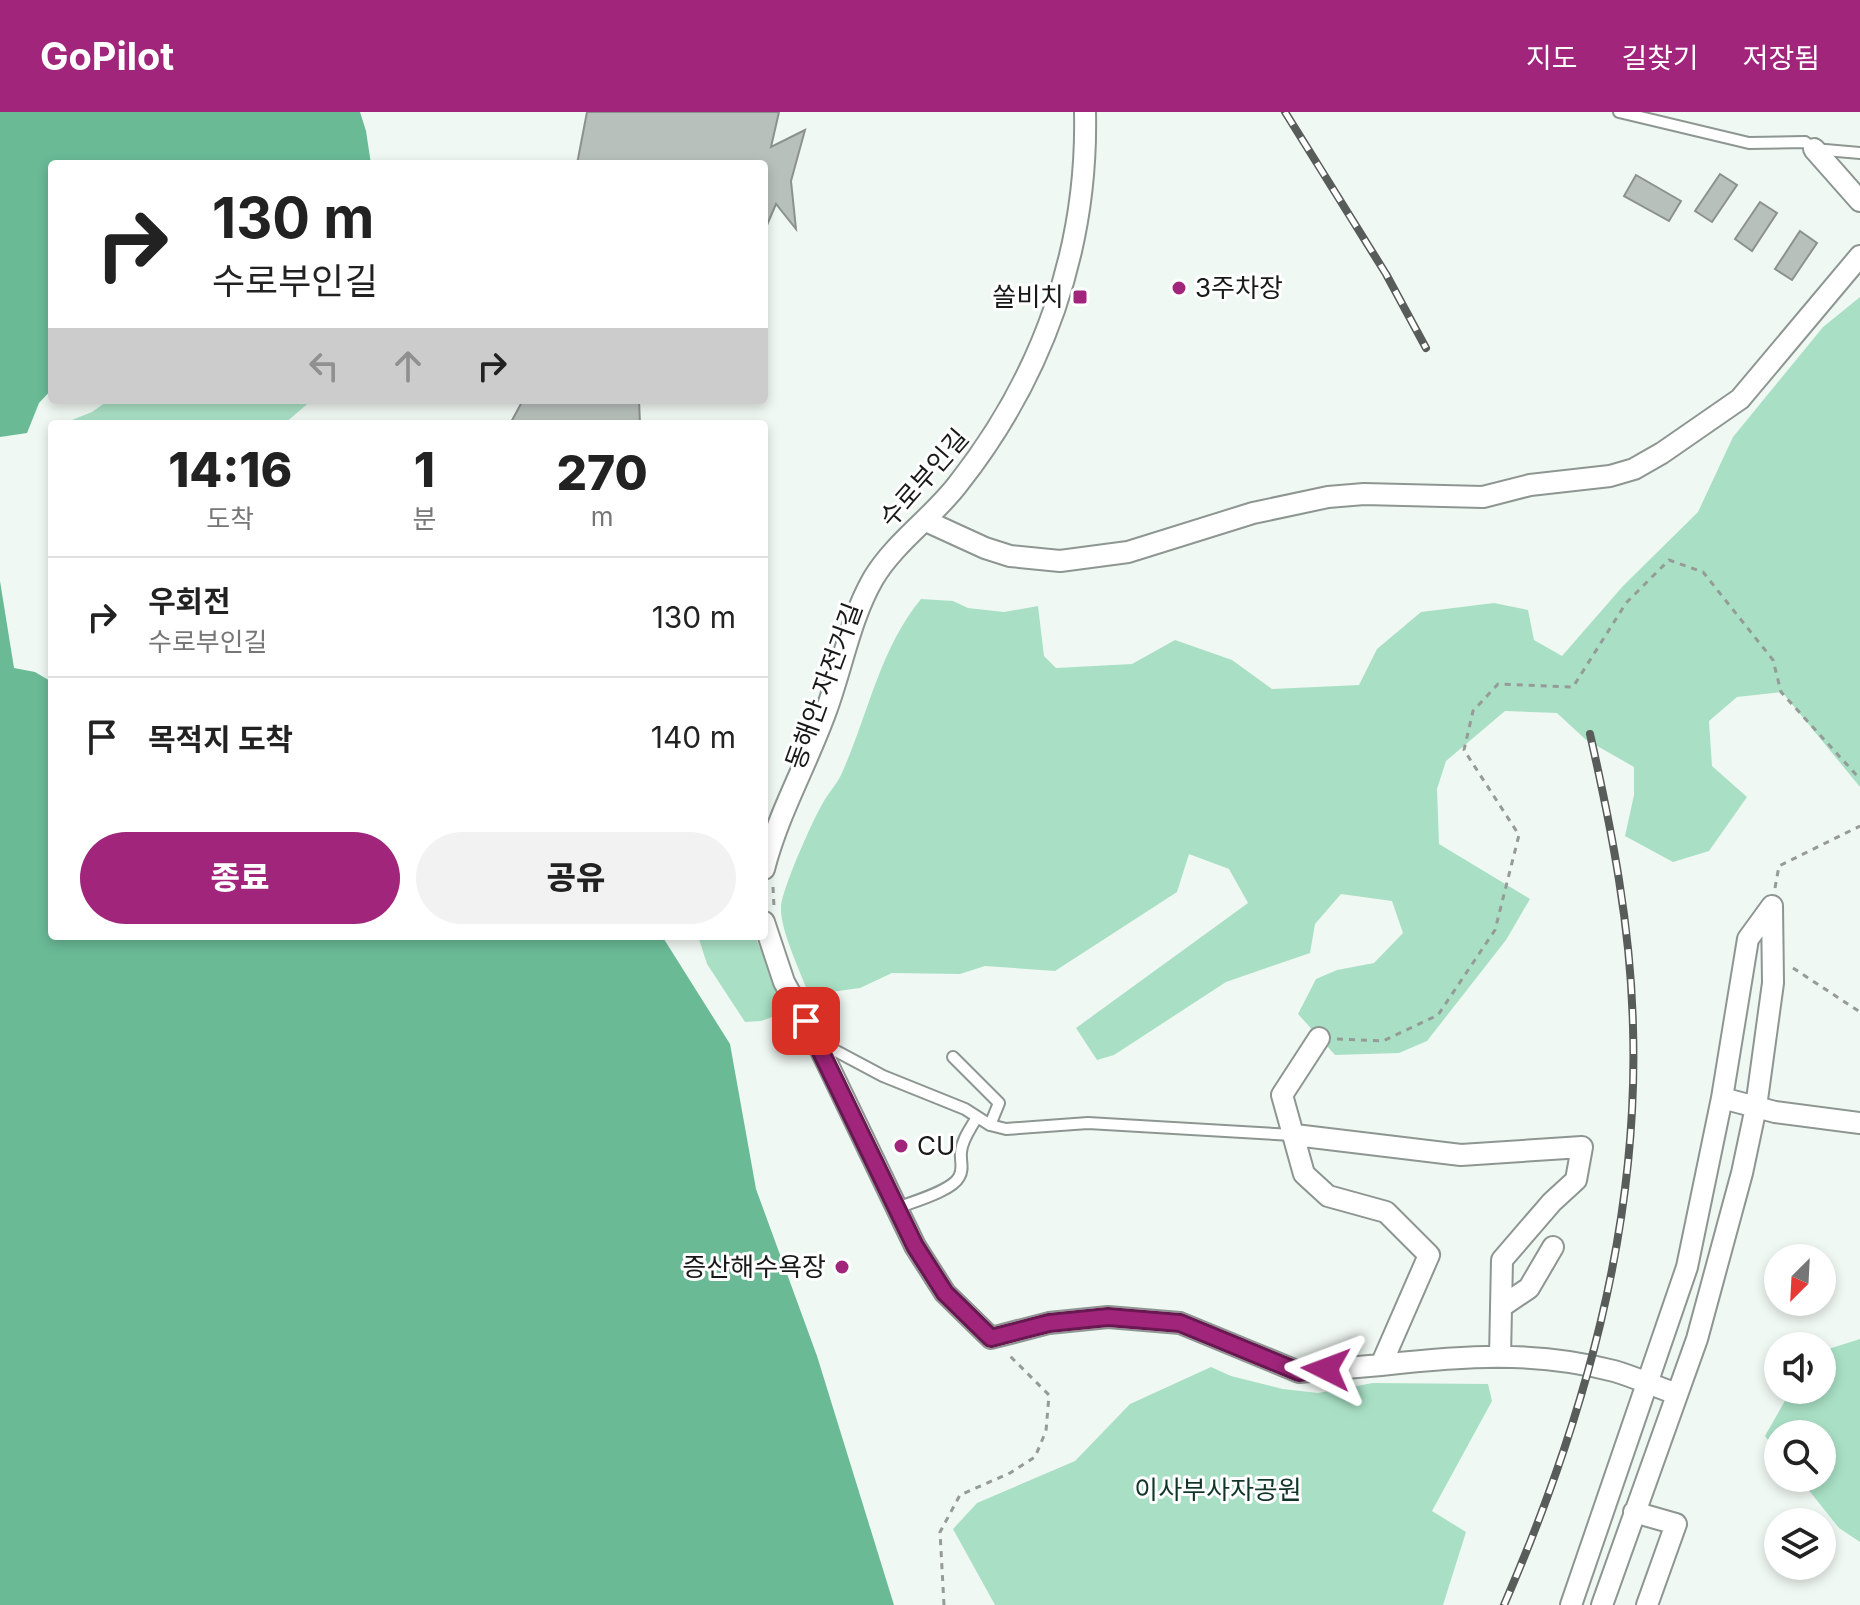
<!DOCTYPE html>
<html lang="ko">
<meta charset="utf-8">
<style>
:root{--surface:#fff;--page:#f2f2f2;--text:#222;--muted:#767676;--line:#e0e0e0;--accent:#a0257b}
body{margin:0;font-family:Inter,"Noto Sans KR",sans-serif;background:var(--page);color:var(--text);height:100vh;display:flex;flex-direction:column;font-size:30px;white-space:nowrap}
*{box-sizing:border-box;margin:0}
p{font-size:26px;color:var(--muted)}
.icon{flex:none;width:44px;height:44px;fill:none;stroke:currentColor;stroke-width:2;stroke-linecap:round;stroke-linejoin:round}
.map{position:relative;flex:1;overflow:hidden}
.sheet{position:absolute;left:48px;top:308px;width:720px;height:520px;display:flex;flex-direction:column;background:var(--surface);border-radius:8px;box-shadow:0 4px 12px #0003}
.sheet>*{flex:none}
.guide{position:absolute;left:48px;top:48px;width:720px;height:244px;border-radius:8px;box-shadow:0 4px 12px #0003;background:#fff;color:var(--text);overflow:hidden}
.needle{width:52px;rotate:204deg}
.buttons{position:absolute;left:1764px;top:1132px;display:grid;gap:16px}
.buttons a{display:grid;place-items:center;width:72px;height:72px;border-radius:50%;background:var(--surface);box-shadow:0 4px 12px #0003;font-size:40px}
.pin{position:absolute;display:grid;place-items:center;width:68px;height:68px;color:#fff;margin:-34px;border-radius:16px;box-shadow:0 4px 12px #0006}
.me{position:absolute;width:88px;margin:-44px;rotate:273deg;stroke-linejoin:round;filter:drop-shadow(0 0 6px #0008)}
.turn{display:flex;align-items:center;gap:28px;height:168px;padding:0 32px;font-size:36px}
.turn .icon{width:104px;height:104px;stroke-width:2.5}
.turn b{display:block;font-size:56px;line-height:68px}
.lanes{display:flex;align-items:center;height:76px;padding:0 32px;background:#0003;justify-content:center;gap:40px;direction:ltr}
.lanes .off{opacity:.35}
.eta{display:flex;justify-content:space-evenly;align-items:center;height:136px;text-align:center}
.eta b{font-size:48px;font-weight:800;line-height:56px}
.primary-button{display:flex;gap:16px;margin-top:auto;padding:16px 32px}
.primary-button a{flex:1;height:92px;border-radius:48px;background:var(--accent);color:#fff;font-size:32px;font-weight:800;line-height:92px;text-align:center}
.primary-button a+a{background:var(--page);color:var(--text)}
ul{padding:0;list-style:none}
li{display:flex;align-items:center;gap:24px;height:120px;padding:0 32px;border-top:2px solid var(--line)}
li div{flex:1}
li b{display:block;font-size:30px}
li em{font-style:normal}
header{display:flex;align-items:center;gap:48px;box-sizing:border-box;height:112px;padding:0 40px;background:var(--accent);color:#fff}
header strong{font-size:38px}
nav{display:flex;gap:44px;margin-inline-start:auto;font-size:28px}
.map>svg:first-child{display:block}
.green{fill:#a9e0c5}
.water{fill:#6aba96}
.building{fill:#b8c0bc;stroke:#8b928e;stroke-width:2}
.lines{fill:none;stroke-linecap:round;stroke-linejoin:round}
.lane-casing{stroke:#8e9692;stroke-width:14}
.street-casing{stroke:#8e9692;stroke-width:24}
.path{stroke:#959b97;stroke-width:3;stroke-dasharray:6 6;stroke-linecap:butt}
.lane{stroke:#fff;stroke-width:10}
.street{stroke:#fff;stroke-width:20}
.rail-casing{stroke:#585d5b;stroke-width:8}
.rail{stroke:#fff;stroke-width:5;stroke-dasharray:15;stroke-linecap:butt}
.route-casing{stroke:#681850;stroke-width:20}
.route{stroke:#a0257b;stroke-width:14}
.poi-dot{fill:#a0257b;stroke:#fff;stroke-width:3}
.labels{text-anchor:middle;stroke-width:6;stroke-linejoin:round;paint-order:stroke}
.poi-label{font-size:26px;fill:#171a19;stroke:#fff;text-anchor:start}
.street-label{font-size:26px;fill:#171a19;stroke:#fff}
.park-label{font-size:26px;fill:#113627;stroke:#fff}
</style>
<header>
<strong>GoPilot</strong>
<nav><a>지도</a><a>길찾기</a><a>저장됨</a></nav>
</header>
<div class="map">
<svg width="1860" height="1493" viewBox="0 0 1860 1493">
<rect width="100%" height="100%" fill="#f0f8f3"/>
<!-- green -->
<path class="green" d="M1860,185v490l-78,-95 -45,5 -28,24 3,45 35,31 -38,54 -36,11 -48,-26 9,-41v-28l-49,-28 -28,-26 -52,-2 -59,50 -9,28 2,55 91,55 -24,41 -79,101 -28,12 -64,2 -37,-41 18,-35 21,-9 37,-7 29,-30 -11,-32 -51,-7 -26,30 -5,29 -84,29 -112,73 -17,5 -21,-32 172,-125 -19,-34 -40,-15 -12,38 -122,79 -70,-5 -25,8 -68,-1 -32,15 -51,7c-8,-22 -29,-65 -28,-87 0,-17 33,-91 43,-107 5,-9 13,-17 17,-26 27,-59 38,-125 80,-176l32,2 15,7 36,4 34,-6 6,50 12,12 76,-4 43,-24 57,20 40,29 87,-4 18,-36 44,-37 73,-9 34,7 6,30 28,16 61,-70 75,-74 35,-75 90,-110z
M109,288h203l-28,24h-222l30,-12z
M698,824h57l31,76 -25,9 -16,1 -38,-58z
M1860,1227v203l-21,-14 -40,-50h23v-44h-44v19l-13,-17 26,-46h31v-39z
M1211,1255l20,9 52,13 35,4 55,-10 115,1 4,17 -60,110 34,21 -23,73h-448l-42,-76 24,-26 98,-42 55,-57z"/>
<!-- water -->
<path class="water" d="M0,0h360l6,19 5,33h-319v225l-13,14 -12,30 -27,4z
M0,469l14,87 21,4 17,10v254h610l68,108 26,145 61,167 77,249h-894z"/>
<!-- building -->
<path class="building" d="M587,0h192l-8,35 34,-17 -14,51 5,48 -20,-25 -12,28v-68h-187z
M1720,62l17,11 -25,37 -17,-11z
M1636,63l45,26 -12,20 -45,-25z
M1760,90l17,11 -25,38 -17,-12z
M1800,119l17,12 -25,37 -17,-11z
M523,288h116l1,24h-130z"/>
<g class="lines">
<!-- lane casing -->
<g class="lane-casing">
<path id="lane" d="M1619,0l130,31 56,-1 9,7 46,4
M821,931l62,33 82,33 25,16 16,4 82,-6 205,12
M953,945l46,46 -9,22
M897,1096c15,-6 55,-17 62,-31 5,-8 1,-16 2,-25 1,-13 10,-24 16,-35"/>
</g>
<!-- street casing -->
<g class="street-casing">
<path id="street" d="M1814,37l46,52
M926,409l59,27 25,8 50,5 68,-9 125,-39 75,-16 36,-3 119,3 47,-12 80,-9 24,-7 28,-16 78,-54 120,-143
M764,757c14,-55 43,-105 62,-158 16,-43 24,-92 47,-132 21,-36 60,-62 85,-95 85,-108 130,-235 127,-372
M764,810l20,60 32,58 99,206 30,47 46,45 58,-15 59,-6 72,6 119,49 82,-7 48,-110 -43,-43 -58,-16 -24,-22 -22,-79 37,-57
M1722,986l53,14 85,11
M1295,1023l166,20 121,-8 -6,33 -24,22 -50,58 -2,97
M1501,1195l28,-19 24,-41
M1381,1253c81,-9 153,-15 233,6 21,6 42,16 63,23
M1634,1400l42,12 -29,81
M1571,1493l116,-338 35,-169 26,-159 24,-33 1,77 -17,124 -14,66 -45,166 -95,266"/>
</g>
<!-- path -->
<path class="path" d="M773,775l1,20
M1775,776l4,-22 81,-40
M1793,856l67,44
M1337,927l46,2 55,-26 57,-85 24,-95 -55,-85 9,-39 25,-27 75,3 53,-84 43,-43 34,12 70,88 8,32 79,87
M944,1493l-4,-73 20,-37 50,-22 25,-16 11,-26 3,-36 -42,-42"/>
<!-- lane -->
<use href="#lane" class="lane"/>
<!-- street -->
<use href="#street" class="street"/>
<!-- rail casing -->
<g class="rail-casing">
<path id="rail" d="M1285,0l101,162 40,74
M1504,1493c79,-182 135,-377 129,-577 -2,-100 -21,-197 -43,-294"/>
</g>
<!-- rail -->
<use href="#rail" class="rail"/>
</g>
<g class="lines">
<!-- route casing -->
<g class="route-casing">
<path id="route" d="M806,909l109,225 30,47 46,45 58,-15 59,-6 72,6 119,49 27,-3"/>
</g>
<!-- route -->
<use href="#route" class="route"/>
</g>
<!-- markers -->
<g class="poi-dot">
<circle cx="1179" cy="176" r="8"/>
<rect x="1072" y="177" width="16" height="16" rx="4"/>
<circle cx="901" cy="1034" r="8"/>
<circle cx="842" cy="1155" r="8"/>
</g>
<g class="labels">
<!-- poi labels -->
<g class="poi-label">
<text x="1195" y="185">3주차장</text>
<text x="1064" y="194" text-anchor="end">쏠비치</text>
<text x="917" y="1043">CU</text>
<text x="826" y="1164" text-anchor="end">증산해수욕장</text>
</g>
<!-- street labels -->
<g class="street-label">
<text transform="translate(924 366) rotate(-49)" y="9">수로부인길</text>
<text transform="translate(824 574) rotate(-70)" y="9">동해안 자전거길</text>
</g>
<!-- park labels -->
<g class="park-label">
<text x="1218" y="1387">이사부사자공원</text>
</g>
</g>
</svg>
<div class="buttons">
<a><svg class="needle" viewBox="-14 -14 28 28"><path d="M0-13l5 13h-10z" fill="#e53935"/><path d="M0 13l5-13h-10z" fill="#767676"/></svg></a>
<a><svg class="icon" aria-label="sound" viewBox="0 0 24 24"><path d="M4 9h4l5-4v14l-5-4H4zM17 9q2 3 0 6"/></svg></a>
<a><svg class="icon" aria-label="search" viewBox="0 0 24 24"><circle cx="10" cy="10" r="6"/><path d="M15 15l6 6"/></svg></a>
<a><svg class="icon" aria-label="layers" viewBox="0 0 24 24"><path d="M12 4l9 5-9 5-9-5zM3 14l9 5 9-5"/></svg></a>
</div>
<div class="pin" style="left:806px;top:909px;background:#d93025"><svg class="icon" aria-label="arrive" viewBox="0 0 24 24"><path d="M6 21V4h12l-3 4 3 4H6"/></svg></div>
<svg class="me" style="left:1326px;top:1257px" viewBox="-20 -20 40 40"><path d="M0-17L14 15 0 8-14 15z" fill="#a0257b" stroke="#fff" stroke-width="4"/></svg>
<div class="guide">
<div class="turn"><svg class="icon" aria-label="right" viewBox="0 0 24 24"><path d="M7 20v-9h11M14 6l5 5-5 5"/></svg><div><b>130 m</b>수로부인길</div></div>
<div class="lanes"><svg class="icon off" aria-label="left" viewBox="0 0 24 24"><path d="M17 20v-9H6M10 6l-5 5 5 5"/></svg><svg class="icon off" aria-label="ahead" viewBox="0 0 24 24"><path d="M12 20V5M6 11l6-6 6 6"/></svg><svg class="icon" aria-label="right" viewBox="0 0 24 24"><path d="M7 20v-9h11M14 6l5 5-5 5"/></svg></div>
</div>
<section class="sheet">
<div class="eta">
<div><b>14:16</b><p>도착</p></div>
<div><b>1</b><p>분</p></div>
<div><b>270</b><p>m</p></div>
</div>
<ul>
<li><svg class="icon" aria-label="right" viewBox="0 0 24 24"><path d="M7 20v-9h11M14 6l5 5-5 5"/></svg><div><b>우회전</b><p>수로부인길</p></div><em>130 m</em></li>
<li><svg class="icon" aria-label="arrive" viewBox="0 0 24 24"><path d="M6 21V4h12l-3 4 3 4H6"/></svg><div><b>목적지 도착</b></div><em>140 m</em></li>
</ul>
<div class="primary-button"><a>종료</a><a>공유</a></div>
</section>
</div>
